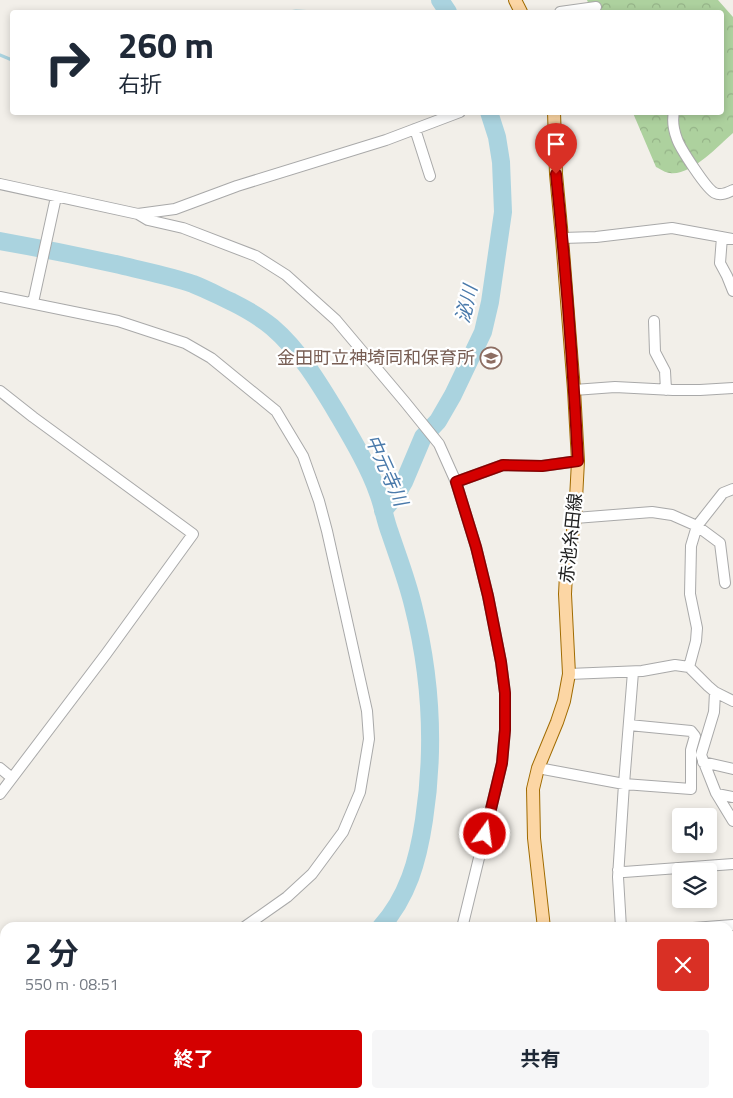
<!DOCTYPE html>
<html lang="ja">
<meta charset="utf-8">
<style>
:root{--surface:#fff;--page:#f6f6f7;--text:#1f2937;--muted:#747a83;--accent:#d40000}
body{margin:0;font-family:"Titillium Web","Noto Sans JP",sans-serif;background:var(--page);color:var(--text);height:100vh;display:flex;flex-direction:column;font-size:19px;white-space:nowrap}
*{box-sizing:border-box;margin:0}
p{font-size:16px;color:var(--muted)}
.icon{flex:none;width:28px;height:28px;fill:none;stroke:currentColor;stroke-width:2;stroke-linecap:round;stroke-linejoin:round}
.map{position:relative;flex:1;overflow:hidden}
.panel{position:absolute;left:0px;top:922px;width:734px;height:176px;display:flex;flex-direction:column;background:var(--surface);border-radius:15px 15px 0 0;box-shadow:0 2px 8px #0003}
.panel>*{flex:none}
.guide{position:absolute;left:10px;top:10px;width:714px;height:105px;border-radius:5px;box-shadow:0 2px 8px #0003;background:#fff;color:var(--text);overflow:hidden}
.controls{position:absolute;left:672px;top:808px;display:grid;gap:10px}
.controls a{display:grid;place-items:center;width:45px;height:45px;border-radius:5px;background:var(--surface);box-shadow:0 2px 8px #0003;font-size:25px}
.pin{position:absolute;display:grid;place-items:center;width:42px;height:42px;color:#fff;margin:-51px -21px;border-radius:50% 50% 50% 0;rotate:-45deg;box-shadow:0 0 5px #0007}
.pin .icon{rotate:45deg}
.me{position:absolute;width:55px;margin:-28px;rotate:14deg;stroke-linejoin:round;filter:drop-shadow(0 0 4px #0008)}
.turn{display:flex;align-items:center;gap:18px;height:105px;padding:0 25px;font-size:22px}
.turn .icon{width:65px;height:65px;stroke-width:2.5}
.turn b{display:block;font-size:35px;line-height:42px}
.round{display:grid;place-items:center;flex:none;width:52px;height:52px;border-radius:5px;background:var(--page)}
.head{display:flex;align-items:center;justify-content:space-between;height:85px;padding:0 25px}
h1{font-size:30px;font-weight:700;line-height:38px}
.action{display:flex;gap:10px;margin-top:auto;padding:10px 25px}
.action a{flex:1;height:58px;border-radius:5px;background:var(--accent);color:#fff;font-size:20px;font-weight:700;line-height:58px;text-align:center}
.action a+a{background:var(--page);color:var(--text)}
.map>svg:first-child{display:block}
.forest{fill:url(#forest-crowns)}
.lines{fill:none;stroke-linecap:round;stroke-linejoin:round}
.stream{stroke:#aad3df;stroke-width:3}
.river{stroke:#aad3df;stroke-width:18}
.minor-casing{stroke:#a9a9a9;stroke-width:12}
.major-casing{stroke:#a06b00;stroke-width:14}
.minor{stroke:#fff;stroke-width:10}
.major{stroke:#fcd6a4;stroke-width:12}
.rail{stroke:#707070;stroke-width:3;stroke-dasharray:10 10;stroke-linecap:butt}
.route-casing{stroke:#8a0000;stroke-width:12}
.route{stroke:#d40000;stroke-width:9}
.labels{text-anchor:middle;stroke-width:4.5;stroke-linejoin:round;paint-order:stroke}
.education-label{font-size:18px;fill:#785e54;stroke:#fff;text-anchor:end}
.street-label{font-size:18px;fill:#222;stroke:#fff}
.water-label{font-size:19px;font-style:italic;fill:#4a7aab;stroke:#fff}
</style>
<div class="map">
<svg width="733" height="1098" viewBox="0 0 733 1098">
<defs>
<pattern id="forest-crowns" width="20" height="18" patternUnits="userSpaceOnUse" patternTransform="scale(1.25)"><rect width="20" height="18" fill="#add19e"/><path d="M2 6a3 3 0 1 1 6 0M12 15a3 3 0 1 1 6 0" fill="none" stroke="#95b388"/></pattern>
</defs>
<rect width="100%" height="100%" fill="#f2efe9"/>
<!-- forest -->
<path class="forest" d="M587,0h131l15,17v116c-15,13 -42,43 -63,40 -4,0 -10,-4 -14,-6l-23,-54 88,-1v-100h-129z
M729,1030l4,6v62h-141v-4h137z"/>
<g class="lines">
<!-- stream -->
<path class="stream" d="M288,12l8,-1 21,1
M0,55l12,5"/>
<!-- river -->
<path class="river" d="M440,0l8,12
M0,241c40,7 80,15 120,24 24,6 50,11 73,19 13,5 26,12 39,18 14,7 28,15 40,25 27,23 47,56 65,86 14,24 32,54 41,80 5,13 7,27 12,40 8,24 17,47 23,72 18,71 22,143 11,215 -6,40 -16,77 -44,108
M383,511l14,-17 7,-12 19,-45 15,-16 15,-26 30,-63 7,-30 13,-90 -2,-50 -4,-25 -8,-25
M188,1098l3,-4"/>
<!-- minor casing -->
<g class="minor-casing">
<path id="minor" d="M560,12l36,-5
M674,112c-2,9 0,19 3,27 3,9 30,51 38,54 6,3 12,0 18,-3
M415,129l15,47
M0,184l138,30 37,-5 62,-23 149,-46 74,-28
M138,214l10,6 35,8 73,28 30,19 50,45 69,82 34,42 17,38 20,65 12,49 13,66 4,31v37l-3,33 -40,165
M722,237l-2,26 7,13 6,15
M562,238l34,-1 76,-9 61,11
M0,297l118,24 67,22 26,15 65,53 27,45 16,45 8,30 40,180 2,28 -9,53 -17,40 -31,42 -25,23 -44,31
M31,303l3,-5 22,-101
M654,321l1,31 10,19 1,19
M574,390l41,-3 58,3h27l33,-2
M0,391l33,26 160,117 -87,120 -106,140
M456,482l47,-17 39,1 36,-5
M575,518l77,-6 20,3 25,11 23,17 5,40
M689,667l7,-26 1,-13 -7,-34 1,-48 6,-20 26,-33 10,-4
M569,674l73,-3 33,-6 14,2 19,19 7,6 18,9
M715,692l-1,20 -13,43 15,38 17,28
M703,762l30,7
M0,768l12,10
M538,768l86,16 67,5v-39l4,-14 -4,-5 -62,-6
M717,794l16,3
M618,870l6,2 109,-8
M621,928l-3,-51 6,-93 9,-112
M693,928l40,-3
M0,1019l5,7
M64,1098l5,-4
M243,1098l5,-4
M402,1098l7,-4"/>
</g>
<!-- major casing -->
<g class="major-casing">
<path id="major" d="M515,0l6,12
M544,928l-10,-90 -1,-49 5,-21 19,-46 7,-21 5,-27 -4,-80 1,-20 9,-56 3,-57 -4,-71 -12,-152 -6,-64 -2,-62
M516,1098l4,-4"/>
</g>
<!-- minor -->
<use href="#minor" class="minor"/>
<!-- major -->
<use href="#major" class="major"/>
<!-- rail -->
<path class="rail" d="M0,1059l5,7
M0,1071l5,7
M25,1094l2,4"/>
</g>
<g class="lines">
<!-- route casing -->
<g class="route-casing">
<path id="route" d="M485,834l17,-71 3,-33v-37l-4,-31 -13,-66 -12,-49 -20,-65 47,-17 39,1 36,-5c-5,-96 -12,-191 -22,-287"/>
</g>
<!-- route -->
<use href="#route" class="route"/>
</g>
<!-- icons -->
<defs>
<g id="school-ring" transform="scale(1.125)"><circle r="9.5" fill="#fff" stroke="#8d6e63" stroke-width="1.5"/><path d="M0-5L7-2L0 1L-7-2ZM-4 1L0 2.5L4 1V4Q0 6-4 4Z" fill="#8d6e63"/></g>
</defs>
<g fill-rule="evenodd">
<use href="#school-ring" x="491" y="358"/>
</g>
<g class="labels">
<!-- education labels -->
<g class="education-label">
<text x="475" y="364">金田町立神埼同和保育所</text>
</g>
<!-- street labels -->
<g class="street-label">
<text transform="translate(571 538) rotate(-84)" y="6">赤池糸田線</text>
</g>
<!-- water labels -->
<g class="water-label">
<text transform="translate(466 304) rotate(-77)" y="7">泌川</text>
<text transform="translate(387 470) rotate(66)" y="7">中元寺川</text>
</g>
</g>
</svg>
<div class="controls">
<a><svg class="icon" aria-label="sound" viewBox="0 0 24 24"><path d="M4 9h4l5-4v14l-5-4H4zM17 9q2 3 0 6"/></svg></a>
<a><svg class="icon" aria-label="layers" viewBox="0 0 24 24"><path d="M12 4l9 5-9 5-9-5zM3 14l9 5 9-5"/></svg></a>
</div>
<div class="pin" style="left:556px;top:174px;background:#d93025"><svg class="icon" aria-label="arrive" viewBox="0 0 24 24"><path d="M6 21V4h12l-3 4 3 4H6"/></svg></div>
<svg class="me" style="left:485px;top:834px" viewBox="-20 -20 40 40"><circle r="17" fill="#d40000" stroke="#fff" stroke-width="3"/><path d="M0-11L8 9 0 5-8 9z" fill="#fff"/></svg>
<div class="guide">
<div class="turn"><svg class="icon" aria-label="right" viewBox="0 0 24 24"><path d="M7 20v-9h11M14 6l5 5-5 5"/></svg><div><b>260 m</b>右折</div></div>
</div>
<section class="panel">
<div class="head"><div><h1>2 分</h1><p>550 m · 08:51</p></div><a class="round" style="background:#d93025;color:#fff"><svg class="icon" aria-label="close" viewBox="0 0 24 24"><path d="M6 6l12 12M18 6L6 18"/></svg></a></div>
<div class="action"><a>終了</a><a>共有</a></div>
</section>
</div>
